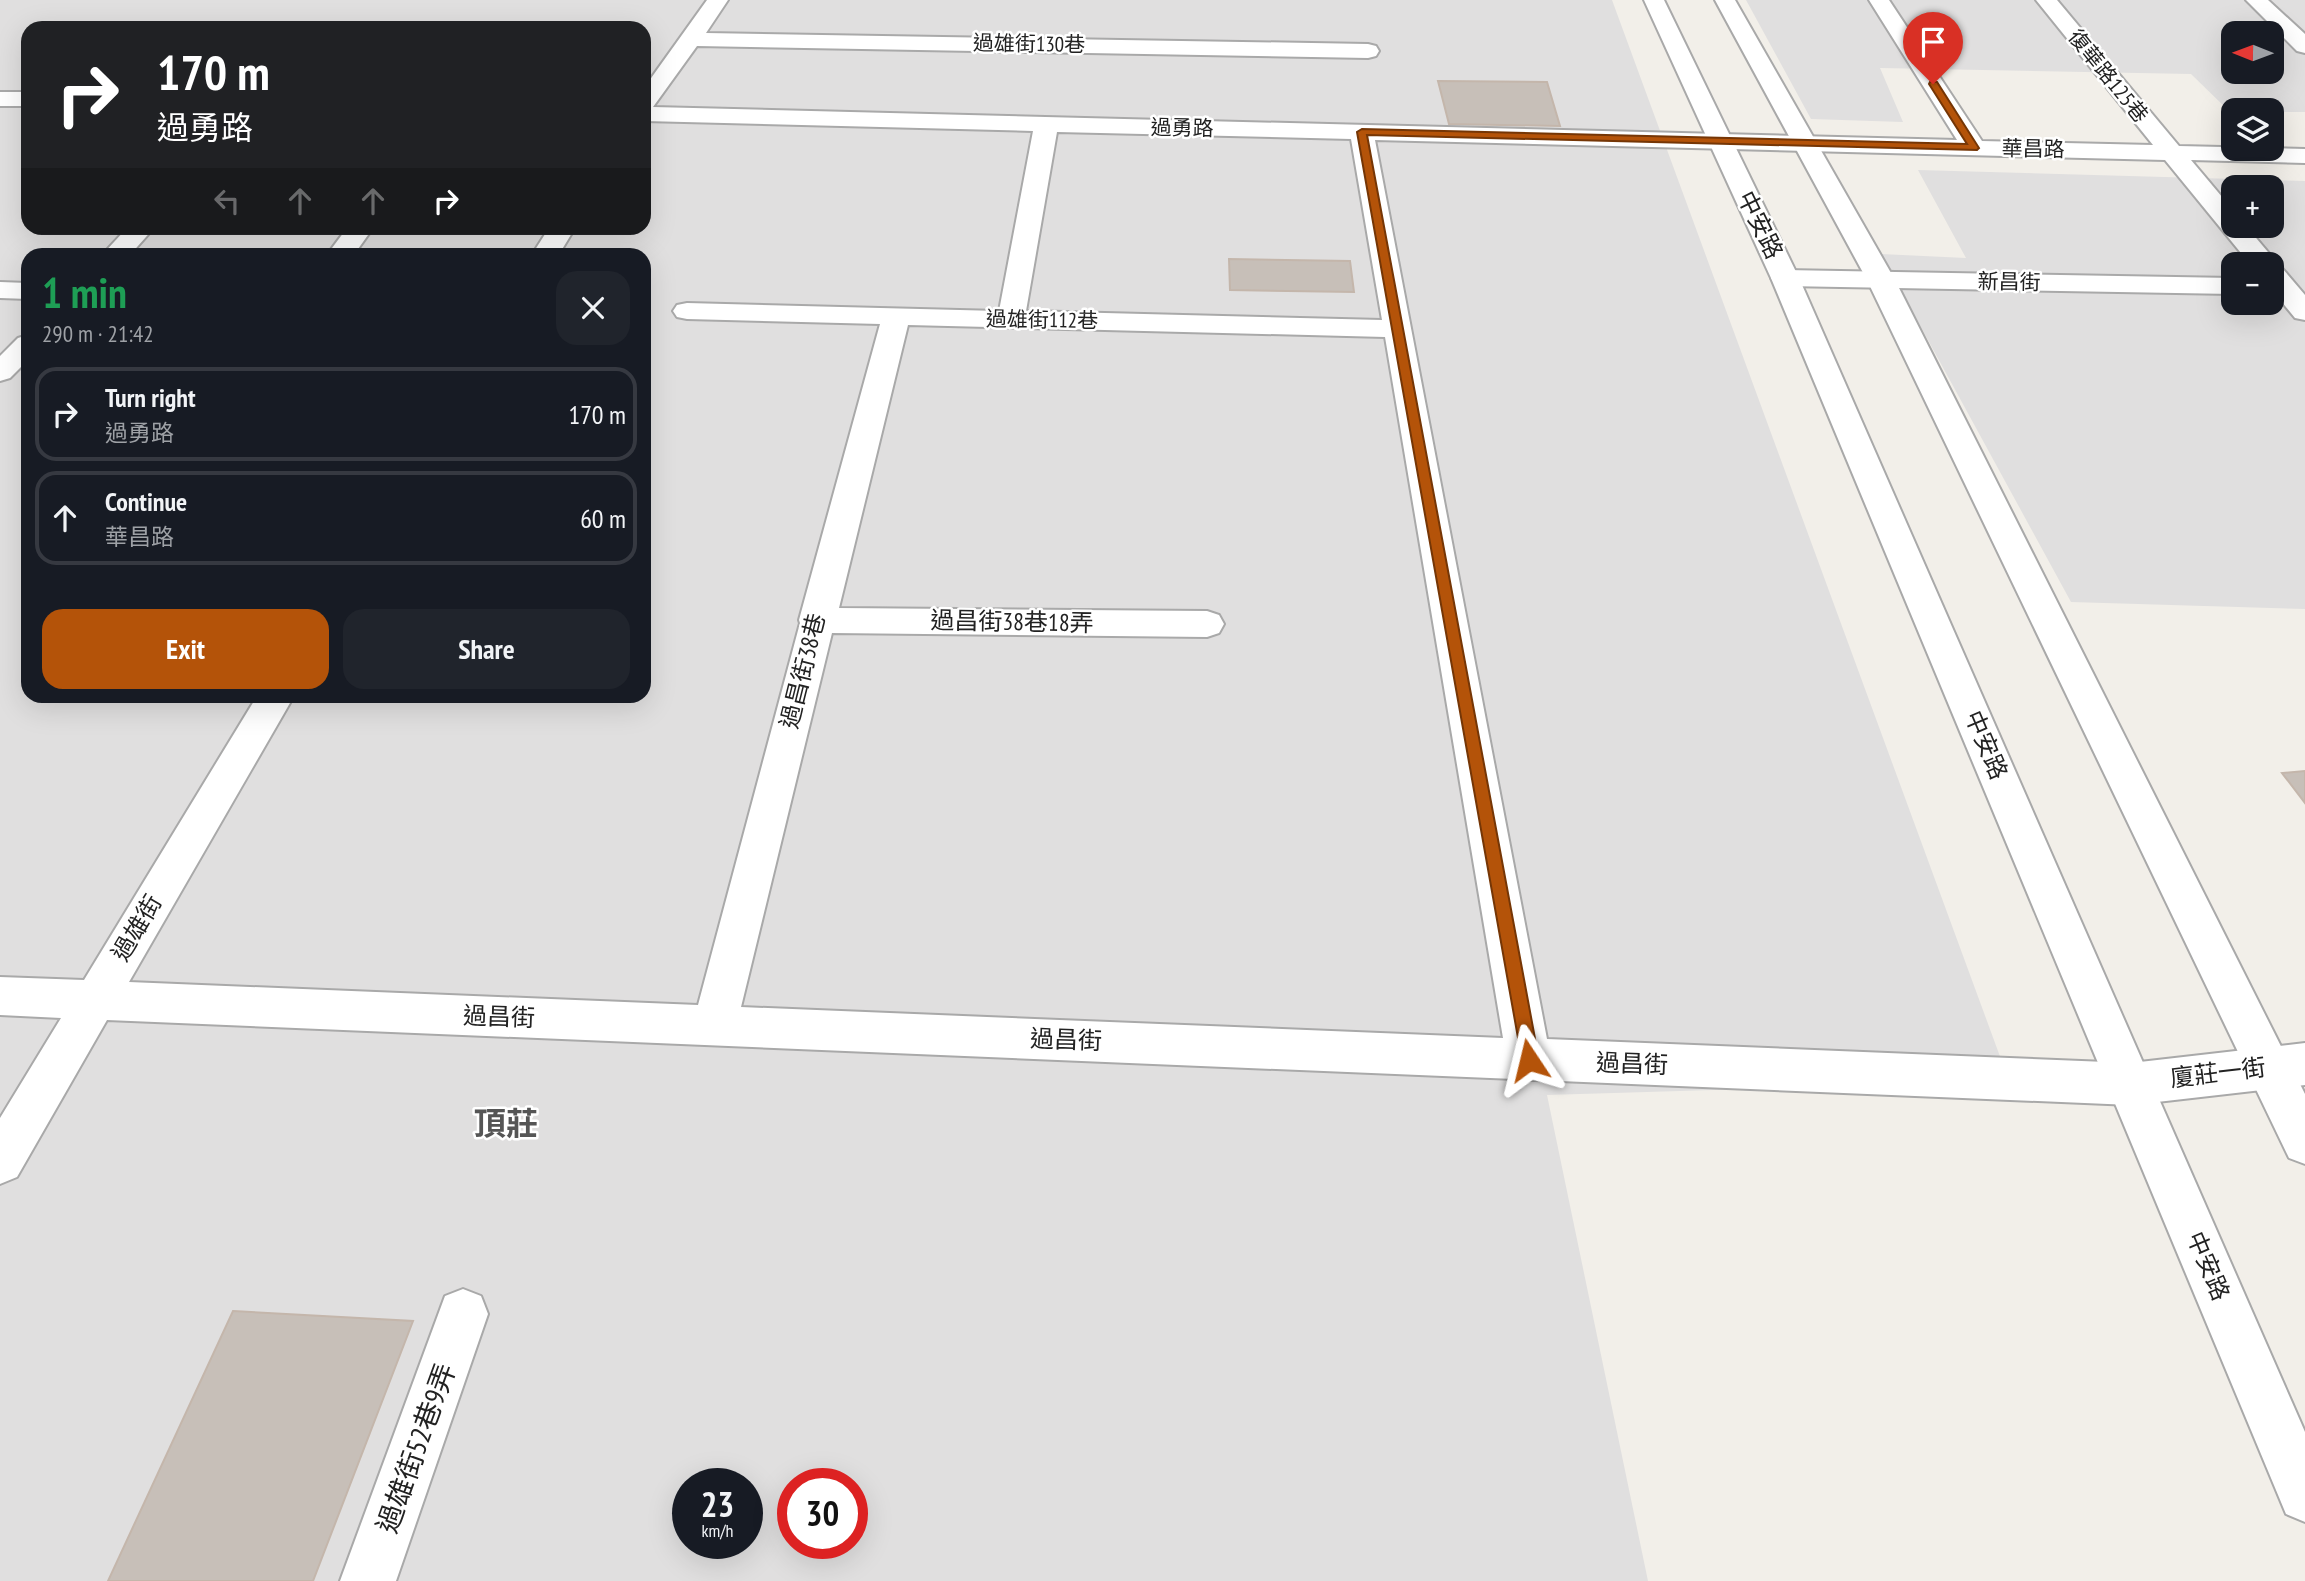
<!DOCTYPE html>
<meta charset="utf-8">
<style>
:root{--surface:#171b24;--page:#20242c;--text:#f1f3f6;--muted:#9ea1a6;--line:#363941;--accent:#b45309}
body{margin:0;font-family:"PT Sans Narrow","Noto Sans TC",sans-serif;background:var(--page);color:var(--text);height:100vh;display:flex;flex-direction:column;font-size:26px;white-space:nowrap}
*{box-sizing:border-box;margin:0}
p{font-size:23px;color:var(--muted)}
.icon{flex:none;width:38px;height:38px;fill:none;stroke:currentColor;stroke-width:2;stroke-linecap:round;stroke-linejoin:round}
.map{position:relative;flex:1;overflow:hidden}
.panel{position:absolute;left:21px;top:248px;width:630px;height:455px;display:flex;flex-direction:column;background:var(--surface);border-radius:21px;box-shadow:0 7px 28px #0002}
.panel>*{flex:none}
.hud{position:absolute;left:21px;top:21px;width:630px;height:214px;border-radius:21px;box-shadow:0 7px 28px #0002;background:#202124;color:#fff;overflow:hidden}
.needle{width:46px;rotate:271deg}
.buttons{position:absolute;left:2221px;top:21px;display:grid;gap:14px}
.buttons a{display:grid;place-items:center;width:63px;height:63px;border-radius:14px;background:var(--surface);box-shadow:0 7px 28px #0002;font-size:35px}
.speed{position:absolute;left:672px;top:1468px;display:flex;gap:14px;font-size:35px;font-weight:700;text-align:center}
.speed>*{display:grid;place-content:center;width:91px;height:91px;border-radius:50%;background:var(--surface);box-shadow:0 7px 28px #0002;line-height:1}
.speed small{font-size:18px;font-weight:400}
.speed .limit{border:10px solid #d22;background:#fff;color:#111}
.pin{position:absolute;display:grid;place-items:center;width:60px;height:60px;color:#fff;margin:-72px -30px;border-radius:50% 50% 50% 0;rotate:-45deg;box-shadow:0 0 7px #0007}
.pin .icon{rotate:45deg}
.me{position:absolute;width:77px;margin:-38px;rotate:350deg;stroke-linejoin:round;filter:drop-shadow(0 0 5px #0008)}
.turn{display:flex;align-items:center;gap:24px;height:147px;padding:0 21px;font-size:32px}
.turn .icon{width:91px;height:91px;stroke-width:2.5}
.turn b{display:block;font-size:49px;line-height:60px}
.lanes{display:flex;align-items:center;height:66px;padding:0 21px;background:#0003;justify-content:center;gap:35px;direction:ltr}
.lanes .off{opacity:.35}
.round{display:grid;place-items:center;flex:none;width:74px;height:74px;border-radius:21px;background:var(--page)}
.overview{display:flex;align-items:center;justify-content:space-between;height:119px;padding:0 21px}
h1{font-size:42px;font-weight:700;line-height:52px;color:#1e9e55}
.primary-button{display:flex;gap:14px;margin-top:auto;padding:14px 21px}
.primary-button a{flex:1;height:80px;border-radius:21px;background:var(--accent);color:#fff;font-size:28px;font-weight:700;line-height:80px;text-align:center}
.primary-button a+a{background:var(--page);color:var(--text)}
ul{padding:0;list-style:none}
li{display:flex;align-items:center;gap:21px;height:94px;margin:0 14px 10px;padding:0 7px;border:4px solid var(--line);border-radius:21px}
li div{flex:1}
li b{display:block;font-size:26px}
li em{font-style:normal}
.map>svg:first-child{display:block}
.residential{fill:#e0dfdf;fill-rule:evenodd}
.building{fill:#c7bfb8;stroke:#c4b6ab;stroke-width:2}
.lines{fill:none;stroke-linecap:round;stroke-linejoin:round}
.minor-casing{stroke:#a9a9a9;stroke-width:4}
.tertiary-casing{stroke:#a9a9a9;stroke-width:4}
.minor{fill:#fff;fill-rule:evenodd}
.tertiary{fill:#fff;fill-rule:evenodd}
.route{fill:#b45309;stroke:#753606;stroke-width:2}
.labels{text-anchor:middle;stroke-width:5;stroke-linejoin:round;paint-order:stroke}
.far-street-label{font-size:21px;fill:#222;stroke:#fff}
.street-label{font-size:24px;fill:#222;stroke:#fff}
.near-street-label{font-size:28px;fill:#222;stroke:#fff}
.district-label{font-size:32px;font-weight:bold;fill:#555;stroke:#fff}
</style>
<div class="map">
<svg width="2305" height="1581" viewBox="0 0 2305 1581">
<rect width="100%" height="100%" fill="#f2efe9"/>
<!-- residential -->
<path class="residential" d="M0,0h1612l397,1081 -462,14 101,486h-1648zM28,28h616v200h-616zM28,256h616v440h-616zM688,1484h59v60h-59zM793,1484h59v60h-59z
M1746,0h559v112h-75l-39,-38 -311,-6 23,54 -92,-3zM2233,33h39v39h-39z
M1918,170l387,11v428l-234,-7 -190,-348 85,4zM2233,187h39v39h-39zM2233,264h39v39h-39z"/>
<!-- building -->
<path class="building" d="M1438,81l109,1 13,44 -111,-2z
M1229,259l121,2 4,31 -124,-2z
M2305,771v32l-23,-30z
M233,1311l180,10 -100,260h-205z"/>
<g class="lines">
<!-- minor casing -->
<g class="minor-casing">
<path id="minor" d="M707,0h21l-22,33 662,11 8,2 3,5 -3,5 -8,2 -671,-12 -44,61 1304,33 -88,-140h20l93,141 171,4 -117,-145h21l122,146 126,3v14l-114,-3 42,50v16h13l27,32 4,6 -2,3 7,1 23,27v25l-10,-2 -23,-28v-26h-22l-85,-104 -790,-20 172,899 584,24 174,-20v42l-174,20 -2024,-85 -90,157 -17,7v-66l61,-100 -61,-3v-38l84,3 173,-284h37l-165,286 569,23 102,-382 -1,-3 81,-296 -193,-5 -10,-2 -4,-6 4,-6 10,-2 312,8 34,-180 -389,-10v-33zM1057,132l294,7 31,181 -356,-9zM908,325l477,12 118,701 -762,-31 91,-374 375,4 12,-4 5,-9 -5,-9 -12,-4 -368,-3z
M2246,0h22l37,34v19l-8,-2z
M0,92h28v14h-28z
M127,228h27l-25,28h-28z
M347,228h26l-20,28h-27z
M549,228h26l-17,28h-27z
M1785,270l448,8v16l-448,-8 -10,-2 -4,-6 4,-6z
M0,282l28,1v16l-28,-1z
M28,335v25l-18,18 -10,3v-25l18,-18z
M463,1289l18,7 7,18 -92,267h-56l105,-285z"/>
</g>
<!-- tertiary casing -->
<g class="tertiary-casing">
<path id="tertiary" d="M1644,0h20l135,278 506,1154v90l-19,-8 -515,-1236z
M1715,0h20l160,280 410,814v70l-16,-6 -422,-878z"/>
</g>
<!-- minor -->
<use href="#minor" class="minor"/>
<!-- tertiary -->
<use href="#tertiary" class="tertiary"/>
</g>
<!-- route -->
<path class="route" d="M1930,82h7l42,66 -2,2 -610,-15 172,925 -3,6 -7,2 -6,-2 -166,-934 5,-3 605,15 -38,-60z"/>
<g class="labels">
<!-- far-street labels -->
<g class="far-street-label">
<text transform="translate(1029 44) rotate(1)" y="7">過雄街130巷</text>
<text transform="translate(2108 76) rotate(51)" y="7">復華路125巷</text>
<text transform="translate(1182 128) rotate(1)" y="7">過勇路</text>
<text transform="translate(2033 149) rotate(1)" y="7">華昌路</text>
<text transform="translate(2009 282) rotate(1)" y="7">新昌街</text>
<text transform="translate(1042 320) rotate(1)" y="7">過雄街112巷</text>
</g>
<!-- street labels -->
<g class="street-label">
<text transform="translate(1760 225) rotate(64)" y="8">中安路</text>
<text transform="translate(1012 622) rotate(1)" y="8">過昌街38巷18弄</text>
<text transform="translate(803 671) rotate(-76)" y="8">過昌街38巷</text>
<text transform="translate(1986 745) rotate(67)" y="8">中安路</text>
<text transform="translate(137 928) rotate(-59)" y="8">過雄街</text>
<text transform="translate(499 1017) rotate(2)" y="8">過昌街</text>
<text transform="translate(1066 1040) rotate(2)" y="8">過昌街</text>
<text transform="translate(1632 1064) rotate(2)" y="8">過昌街</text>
<text transform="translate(2218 1073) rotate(-7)" y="8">廈莊一街</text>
<text transform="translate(2208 1266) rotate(67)" y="8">中安路</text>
</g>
<!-- near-street labels -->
<g class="near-street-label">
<text transform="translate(416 1448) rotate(-70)" y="10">過雄街52巷9弄</text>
</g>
<!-- district labels -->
<g class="district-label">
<text x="506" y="1135">頂莊</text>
</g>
</g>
</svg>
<div class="buttons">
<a><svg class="needle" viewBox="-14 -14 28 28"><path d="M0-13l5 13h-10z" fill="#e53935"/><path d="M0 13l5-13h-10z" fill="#9ea1a6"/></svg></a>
<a><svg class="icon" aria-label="layers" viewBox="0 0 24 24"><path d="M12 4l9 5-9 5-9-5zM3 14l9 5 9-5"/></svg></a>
<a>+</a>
<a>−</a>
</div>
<div class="speed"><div>23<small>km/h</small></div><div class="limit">30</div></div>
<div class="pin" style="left:1933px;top:84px;background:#d93025"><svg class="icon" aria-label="arrive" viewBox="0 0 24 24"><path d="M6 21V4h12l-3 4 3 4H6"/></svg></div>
<svg class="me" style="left:1529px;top:1060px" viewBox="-20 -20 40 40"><path d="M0-17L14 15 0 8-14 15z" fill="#b45309" stroke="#fff" stroke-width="4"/></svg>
<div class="hud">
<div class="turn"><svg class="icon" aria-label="right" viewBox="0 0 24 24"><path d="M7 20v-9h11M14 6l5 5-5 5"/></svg><div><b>170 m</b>過勇路</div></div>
<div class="lanes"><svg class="icon off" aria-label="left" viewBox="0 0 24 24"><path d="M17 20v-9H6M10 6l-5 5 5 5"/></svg><svg class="icon off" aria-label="ahead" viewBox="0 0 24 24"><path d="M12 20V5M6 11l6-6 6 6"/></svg><svg class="icon off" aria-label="ahead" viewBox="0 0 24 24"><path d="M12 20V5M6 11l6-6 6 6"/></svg><svg class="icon" aria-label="right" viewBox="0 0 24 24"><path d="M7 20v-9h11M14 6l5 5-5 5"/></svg></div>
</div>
<section class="panel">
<div class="overview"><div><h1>1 min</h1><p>290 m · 21:42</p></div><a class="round"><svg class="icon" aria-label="close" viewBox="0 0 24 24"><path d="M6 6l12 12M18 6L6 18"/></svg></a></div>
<ul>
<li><svg class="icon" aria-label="right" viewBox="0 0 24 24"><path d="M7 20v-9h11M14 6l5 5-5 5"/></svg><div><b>Turn right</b><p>過勇路</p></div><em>170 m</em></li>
<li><svg class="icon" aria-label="ahead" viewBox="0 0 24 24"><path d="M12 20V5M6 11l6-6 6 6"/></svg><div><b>Continue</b><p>華昌路</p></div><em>60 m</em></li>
</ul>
<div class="primary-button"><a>Exit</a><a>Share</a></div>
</section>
</div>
